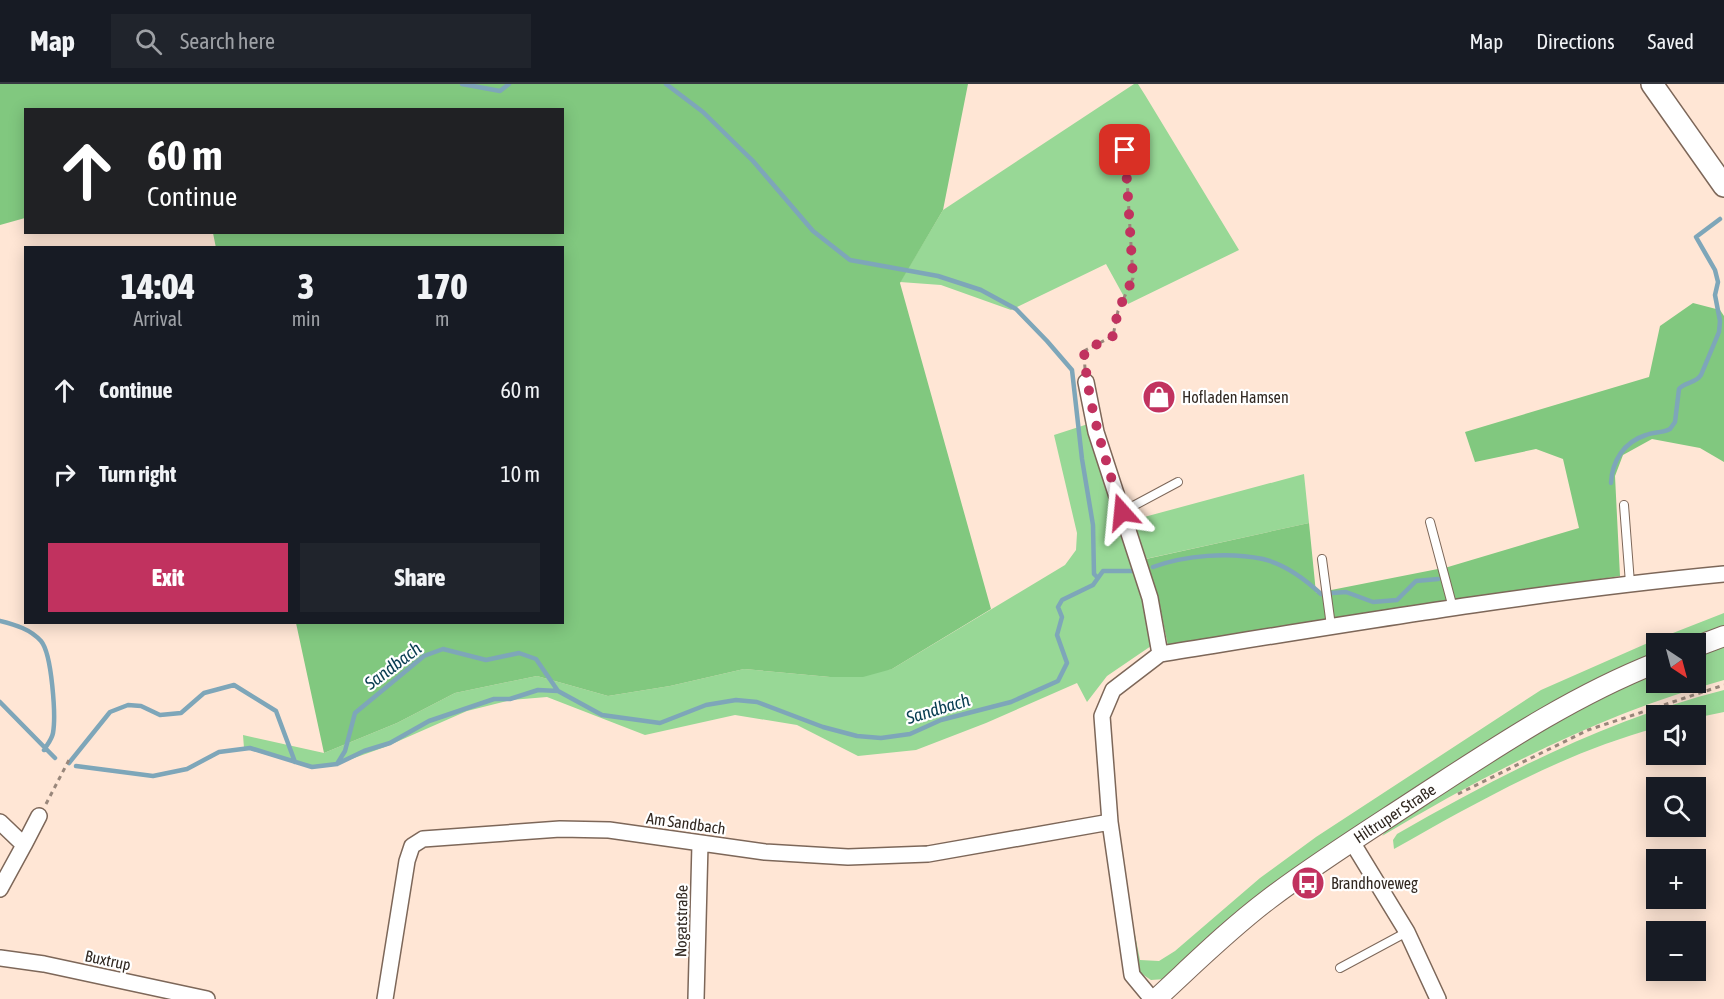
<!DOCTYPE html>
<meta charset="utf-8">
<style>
:root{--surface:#171b24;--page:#20242c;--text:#f1f3f6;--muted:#9ea1a6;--line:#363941;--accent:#c1325f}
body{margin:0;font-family:"Asap Condensed",sans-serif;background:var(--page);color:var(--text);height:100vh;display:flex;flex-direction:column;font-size:22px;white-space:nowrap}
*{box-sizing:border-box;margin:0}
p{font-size:20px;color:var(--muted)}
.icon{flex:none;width:33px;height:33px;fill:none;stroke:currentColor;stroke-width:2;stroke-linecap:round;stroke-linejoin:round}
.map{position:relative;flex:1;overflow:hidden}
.details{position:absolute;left:24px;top:162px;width:540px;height:378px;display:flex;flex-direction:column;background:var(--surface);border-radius:0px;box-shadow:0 3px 15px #0003}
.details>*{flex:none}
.top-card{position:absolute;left:24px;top:24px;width:540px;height:126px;border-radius:0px;box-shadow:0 3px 15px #0003;background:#202124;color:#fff;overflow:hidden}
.needle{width:39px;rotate:144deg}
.buttons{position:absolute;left:1646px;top:549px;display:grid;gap:12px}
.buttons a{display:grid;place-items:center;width:60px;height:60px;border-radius:0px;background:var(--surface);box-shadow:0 3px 15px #0003;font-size:30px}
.pin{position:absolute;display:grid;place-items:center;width:51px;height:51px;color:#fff;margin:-26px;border-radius:12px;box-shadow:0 3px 9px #0006}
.me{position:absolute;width:66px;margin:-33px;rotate:342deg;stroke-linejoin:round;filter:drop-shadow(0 0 4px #0008)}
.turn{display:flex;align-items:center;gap:21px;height:126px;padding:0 24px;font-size:27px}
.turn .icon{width:78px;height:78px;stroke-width:2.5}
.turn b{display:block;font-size:42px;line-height:51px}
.eta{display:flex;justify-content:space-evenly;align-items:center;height:102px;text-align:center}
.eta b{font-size:36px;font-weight:800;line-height:42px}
.action{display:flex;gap:12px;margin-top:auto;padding:12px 24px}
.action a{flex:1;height:69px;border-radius:0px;background:var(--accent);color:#fff;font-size:24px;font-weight:800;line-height:69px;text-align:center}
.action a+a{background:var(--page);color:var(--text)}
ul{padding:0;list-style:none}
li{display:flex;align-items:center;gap:18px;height:84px;padding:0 24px}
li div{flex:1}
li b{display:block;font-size:22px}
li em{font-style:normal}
header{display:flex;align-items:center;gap:36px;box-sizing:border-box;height:84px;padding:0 30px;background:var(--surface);border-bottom:2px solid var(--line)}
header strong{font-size:28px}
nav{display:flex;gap:33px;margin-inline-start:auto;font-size:21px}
.search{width:420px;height:54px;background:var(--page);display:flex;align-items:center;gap:15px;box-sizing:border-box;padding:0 21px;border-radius:0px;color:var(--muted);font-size:22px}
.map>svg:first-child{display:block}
.green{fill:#98d896}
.forest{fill:#81c87f}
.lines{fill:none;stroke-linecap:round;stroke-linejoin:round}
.stream{stroke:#7ea6b9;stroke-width:4.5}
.service-casing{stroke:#7d6759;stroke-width:10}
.minor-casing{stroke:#7d6759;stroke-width:18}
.tertiary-casing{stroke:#7d6759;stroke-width:22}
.secondary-casing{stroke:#7d6759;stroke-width:24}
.path{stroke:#99877b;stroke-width:3;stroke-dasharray:4.5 4.5;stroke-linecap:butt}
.service{stroke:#fff;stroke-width:8}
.minor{stroke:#fff;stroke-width:15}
.tertiary{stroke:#fff;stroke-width:20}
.secondary{stroke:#fff;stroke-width:21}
.route{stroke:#c1325f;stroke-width:10;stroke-dasharray:0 18}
.labels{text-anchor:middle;stroke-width:4.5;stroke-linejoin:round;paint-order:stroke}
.poi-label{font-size:16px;fill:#312821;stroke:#fff;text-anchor:start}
.street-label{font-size:16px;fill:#312821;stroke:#fff}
.water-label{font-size:18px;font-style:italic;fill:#093d51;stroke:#fff}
</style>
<header>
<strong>Map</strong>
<div class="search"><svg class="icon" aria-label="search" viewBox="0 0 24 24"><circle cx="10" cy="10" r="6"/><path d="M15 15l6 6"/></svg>Search here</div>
<nav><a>Map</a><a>Directions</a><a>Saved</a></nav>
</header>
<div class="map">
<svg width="1724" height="915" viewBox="0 0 1724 915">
<rect width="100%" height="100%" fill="#ffe6d5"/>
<!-- green -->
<path class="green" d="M1134,0h4l7,11 94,155 -111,54 -22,-40 -95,46 -70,-25 -41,-3 43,-72z
M1088,340l45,96 171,-46 5,49 -173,38 15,85 -44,30 -20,26 -10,-19 -91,40 -70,27 -58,6 -61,-31 -62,-10 -90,20 -98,-38 -36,3 -44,11 -82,36 -45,16 -28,5 -68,-20 -1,-13 81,18 73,-30 58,-30 82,-17 71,20 62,-10 74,-17 86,8 62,-8 173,-104 11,-15 1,-17 -23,-98z
M1724,529v16l-37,14 -31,1v12l-53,22 -438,301 -14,1 -15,-10 -9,-45h6l7,35 19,1 16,-10 85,-73 56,-41 225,-147 109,-48z
M1724,562v34c-120,33 -235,92 -342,156l9,-11 179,-114 86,-38v9h39v-24z
M1724,606v22l-29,6 -39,-2v12c-93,25 -179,74 -262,121l-1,-9 4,-6c102,-59 212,-115 327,-144z"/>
<!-- forest -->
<path class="forest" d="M0,0h968l-25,126 -43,73 91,326 -99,60 -29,8h-33l-86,-8 -74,17 -62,10 -71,-20 -82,17 -58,30 -73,30 -28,-130 266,-1v-374h-346l-3,-15 349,-1v-122h-536l-1,108 -25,7z
M1693,219l27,7 4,6v146l-24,-14 -48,-9 -29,16 -8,21 5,100 -452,70 -10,-49 -12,-38 163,-36 7,70 132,-26 131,-39 -16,-69 -27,-10 -61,13 -10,-30 184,-55 11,-51z"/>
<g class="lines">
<!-- stream -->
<path class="stream" d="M462,0l38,7 9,-7
M666,0l37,28 50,49 60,70 37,29 88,16 43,14 35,19 31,32 25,29 10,89 11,66 1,49 4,4
M1611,399c1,-22 13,-41 35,-48 8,-3 16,-2 24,-6l5,-7 4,-33c5,-7 16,-5 22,-14l18,-43 1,-11 -5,-26 3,-13 -3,-12 -19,-33 24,-18
M1153,483c33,-12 76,-15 110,-8 21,5 43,21 58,35
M1332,509l14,-1 27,10 24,-2 19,-19 22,-2
M0,537c16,4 30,8 41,20 11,13 15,75 12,92 -1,6 -6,12 -9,17
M0,618l55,56
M69,679l41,-51 18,-7 13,1 19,9 21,-2 23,-20 30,-8 42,26 19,51
M337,680l8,-13 10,-38 69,-57 19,-7 43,11 33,-7 17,6 22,32
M76,682l77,10 34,-7 32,-17 31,-4 62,19 25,-3 27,-13 26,-8 39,-22 65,-22h16l28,-9 20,1 44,24 58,8 46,-18 30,-5 21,2 66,25 34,9 24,2 29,-4 31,-14 70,-18 47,-21 9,-18 -10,-28 5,-18 -4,-10 4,-7 31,-15 10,-14h32"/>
<!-- service casing -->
<g class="service-casing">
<path id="service" d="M1624,421l6,78
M1122,428l56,-30
M1430,438l23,86
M1322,475l9,67
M1340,884l67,-36"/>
</g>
<!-- minor casing -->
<g class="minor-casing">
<path id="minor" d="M1086,298l10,50 54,166 10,56c187,-30 375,-62 564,-80
M0,738l24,23 -24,44
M1352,758l55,90 31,67
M24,761l15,-29
M0,874l44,6 163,35
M385,915l22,-138 5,-15 11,-7 137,-10 49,1 156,22 83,5 80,-3 182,-32
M696,915l4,-155
M1152,915l-20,-24 -22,-153 -8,-106 11,-26 47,-36"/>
</g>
<!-- tertiary casing -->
<g class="tertiary-casing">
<g id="tertiary">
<path d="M1695,563l29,-11"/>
<path id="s1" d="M1156,915c37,-34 72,-69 113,-100 50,-38 105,-72 158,-107 74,-48 146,-96 229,-129"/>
</g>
</g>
<!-- secondary casing -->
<g class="secondary-casing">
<path id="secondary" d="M1652,0l72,102"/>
</g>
<!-- path -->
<path class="path" d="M1085,285l-1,-18 29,-15 5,-25 15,-33 -9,-149
M1458,710l130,-64 136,-45
M46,720l24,-46"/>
<!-- service -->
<use href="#service" class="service"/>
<!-- minor -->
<use href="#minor" class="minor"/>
<!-- tertiary -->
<use href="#tertiary" class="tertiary"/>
<!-- secondary -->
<use href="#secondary" class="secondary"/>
</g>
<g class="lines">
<!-- route -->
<path class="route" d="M1122,428c-17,-54 -34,-105 -38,-161l29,-15 5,-25 15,-33 -8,-128"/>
</g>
<!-- icons -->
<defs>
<g id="shop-disc" transform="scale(1.725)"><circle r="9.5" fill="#c1325f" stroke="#fff"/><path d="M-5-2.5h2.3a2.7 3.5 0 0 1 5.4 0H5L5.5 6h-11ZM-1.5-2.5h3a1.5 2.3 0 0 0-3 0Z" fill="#fff"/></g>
<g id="bus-disc" transform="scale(1.725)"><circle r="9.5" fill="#c1325f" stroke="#fff"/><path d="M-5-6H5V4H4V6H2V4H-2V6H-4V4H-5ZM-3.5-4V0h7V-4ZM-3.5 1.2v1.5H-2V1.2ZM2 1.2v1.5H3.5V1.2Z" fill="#fff"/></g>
</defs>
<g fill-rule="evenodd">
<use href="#shop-disc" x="1159" y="313"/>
<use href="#bus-disc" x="1308" y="799"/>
</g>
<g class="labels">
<!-- poi labels -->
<g class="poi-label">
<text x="1182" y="319">Hofladen Hamsen</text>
<text x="1331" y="805">Brandhoveweg</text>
</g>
<!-- street labels -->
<g class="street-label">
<text dy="6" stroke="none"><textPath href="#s1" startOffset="303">Hiltruper Straße</textPath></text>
<text transform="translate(686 739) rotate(8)" y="6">Am Sandbach</text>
<text transform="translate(681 837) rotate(-89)" y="6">Nogatstraße</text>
<text transform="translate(108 876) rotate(12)" y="6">Buxtrup</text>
</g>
<!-- water labels -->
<g class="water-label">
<text transform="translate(393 582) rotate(-37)" y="6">Sandbach</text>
<text transform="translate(938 625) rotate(-17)" y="6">Sandbach</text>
</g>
</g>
</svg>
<div class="buttons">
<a><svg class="needle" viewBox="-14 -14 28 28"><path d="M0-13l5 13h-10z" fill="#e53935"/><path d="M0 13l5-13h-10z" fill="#9ea1a6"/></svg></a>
<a><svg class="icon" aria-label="sound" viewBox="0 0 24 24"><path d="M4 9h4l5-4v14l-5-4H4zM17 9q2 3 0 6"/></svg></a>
<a><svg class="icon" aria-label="search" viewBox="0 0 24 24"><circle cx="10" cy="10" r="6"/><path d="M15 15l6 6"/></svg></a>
<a>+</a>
<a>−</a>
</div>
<div class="pin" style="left:1125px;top:66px;background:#d93025"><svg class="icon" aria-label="arrive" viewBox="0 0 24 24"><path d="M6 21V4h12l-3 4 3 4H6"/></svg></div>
<svg class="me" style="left:1122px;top:428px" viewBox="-20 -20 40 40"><path d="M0-17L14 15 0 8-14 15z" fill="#c1325f" stroke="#fff" stroke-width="4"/></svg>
<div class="top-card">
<div class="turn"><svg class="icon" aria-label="ahead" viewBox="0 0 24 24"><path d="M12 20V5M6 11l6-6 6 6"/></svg><div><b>60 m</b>Continue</div></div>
</div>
<section class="details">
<div class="eta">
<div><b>14:04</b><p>Arrival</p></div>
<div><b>3</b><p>min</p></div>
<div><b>170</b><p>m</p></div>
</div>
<ul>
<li><svg class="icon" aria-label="ahead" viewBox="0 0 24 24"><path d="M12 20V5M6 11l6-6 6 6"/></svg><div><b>Continue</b></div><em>60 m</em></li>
<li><svg class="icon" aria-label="right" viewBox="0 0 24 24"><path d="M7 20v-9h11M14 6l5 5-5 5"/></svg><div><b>Turn right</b></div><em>10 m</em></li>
</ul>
<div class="action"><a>Exit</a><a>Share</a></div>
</section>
</div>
